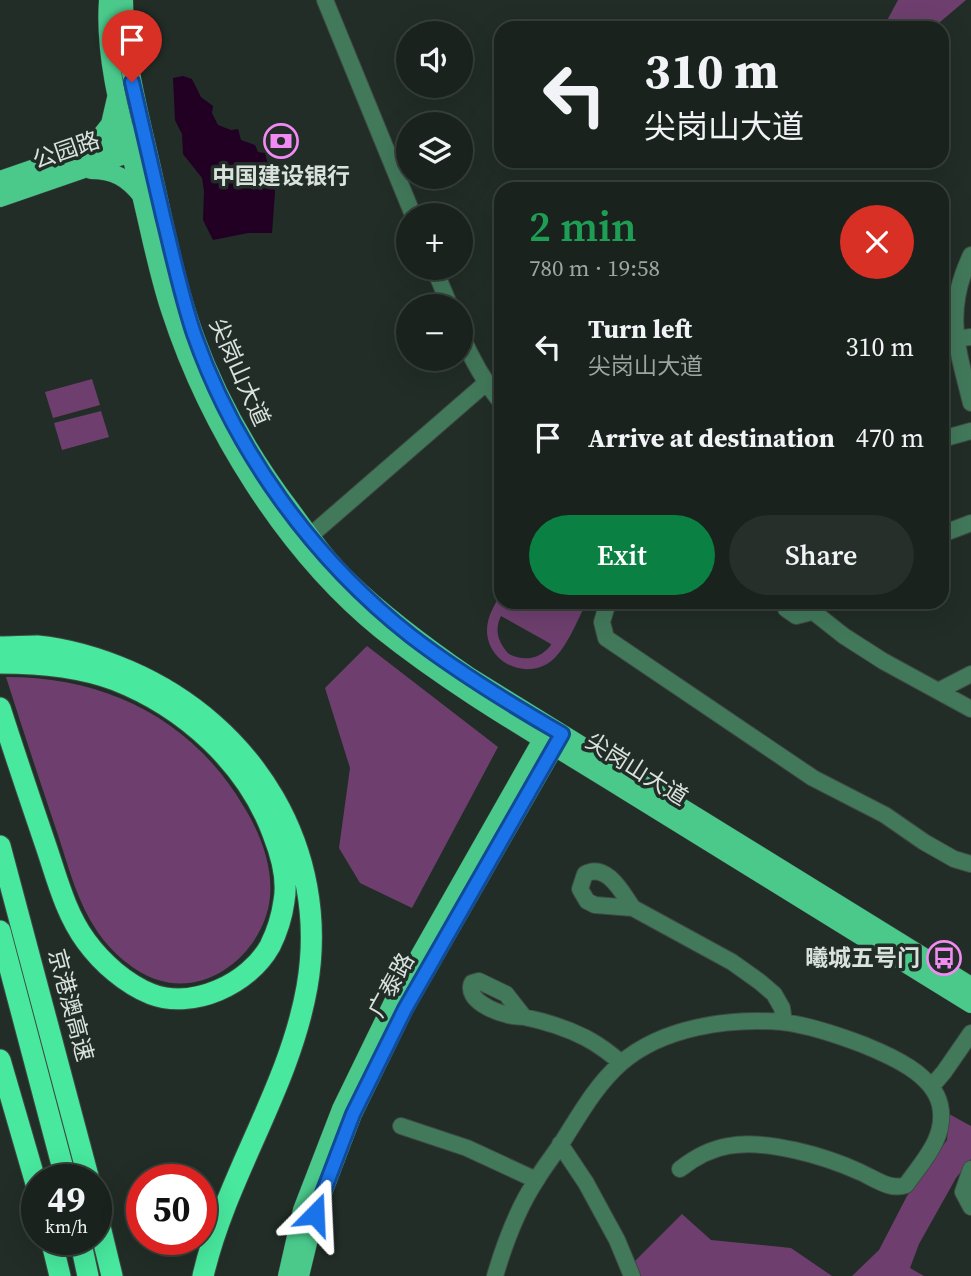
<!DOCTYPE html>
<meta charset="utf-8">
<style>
:root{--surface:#19221c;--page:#262f29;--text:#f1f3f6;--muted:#9fa4a3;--line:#373f3b;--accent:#0b8043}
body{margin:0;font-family:"Source Serif 4","Noto Sans SC",serif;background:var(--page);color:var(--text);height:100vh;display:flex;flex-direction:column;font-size:26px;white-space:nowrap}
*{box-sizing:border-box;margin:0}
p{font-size:23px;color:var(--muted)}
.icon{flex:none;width:38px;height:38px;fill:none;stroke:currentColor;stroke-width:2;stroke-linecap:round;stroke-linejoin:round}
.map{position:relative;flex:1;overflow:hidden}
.panel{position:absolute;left:494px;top:182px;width:455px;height:427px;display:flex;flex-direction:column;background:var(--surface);border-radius:21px;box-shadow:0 7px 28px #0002,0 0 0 2px var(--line)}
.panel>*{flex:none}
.guide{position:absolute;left:494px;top:21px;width:455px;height:147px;border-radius:21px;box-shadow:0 7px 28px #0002,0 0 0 2px var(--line);background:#19221c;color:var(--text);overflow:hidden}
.fabs{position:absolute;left:396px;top:21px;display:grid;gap:14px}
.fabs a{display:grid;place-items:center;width:77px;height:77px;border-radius:50%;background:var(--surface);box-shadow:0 7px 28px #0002,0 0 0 2px var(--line);font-size:35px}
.speed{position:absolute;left:21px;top:1164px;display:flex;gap:14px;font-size:35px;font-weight:700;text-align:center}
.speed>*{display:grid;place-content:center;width:91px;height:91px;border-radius:50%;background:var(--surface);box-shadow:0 7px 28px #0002,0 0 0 2px var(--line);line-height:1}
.speed small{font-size:18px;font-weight:400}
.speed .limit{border:10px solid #d22;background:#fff;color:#111}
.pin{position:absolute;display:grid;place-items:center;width:60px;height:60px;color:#fff;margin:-72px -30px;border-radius:50% 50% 50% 0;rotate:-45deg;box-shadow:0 0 7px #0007}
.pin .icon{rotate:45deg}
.me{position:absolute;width:77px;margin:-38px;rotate:21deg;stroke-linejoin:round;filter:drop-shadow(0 0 5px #0008)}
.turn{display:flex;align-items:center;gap:24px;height:147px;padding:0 35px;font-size:32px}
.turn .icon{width:91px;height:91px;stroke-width:2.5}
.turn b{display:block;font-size:49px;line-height:60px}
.round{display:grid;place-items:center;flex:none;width:74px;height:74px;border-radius:37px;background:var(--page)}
.summary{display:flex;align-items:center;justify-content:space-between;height:119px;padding:0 35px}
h1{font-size:42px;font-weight:600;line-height:52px;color:#1e9e55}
.cta{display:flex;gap:14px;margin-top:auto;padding:14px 35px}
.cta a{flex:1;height:80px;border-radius:42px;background:var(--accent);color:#fff;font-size:28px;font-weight:600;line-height:80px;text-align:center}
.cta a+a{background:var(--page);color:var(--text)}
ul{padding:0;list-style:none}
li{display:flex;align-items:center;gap:21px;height:91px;padding:0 35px}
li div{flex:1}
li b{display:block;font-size:26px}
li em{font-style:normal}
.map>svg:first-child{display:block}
.green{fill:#6e3f6e;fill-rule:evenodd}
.water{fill:#210023}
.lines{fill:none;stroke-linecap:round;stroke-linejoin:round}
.minor-casing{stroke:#3f4a43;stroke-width:18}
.major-casing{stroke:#3f4a43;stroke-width:19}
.highway-casing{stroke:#3f4a43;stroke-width:23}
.minor{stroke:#42795b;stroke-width:16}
.major{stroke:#4ac98b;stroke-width:18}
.highway{stroke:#48e89e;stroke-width:21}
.route-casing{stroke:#114b97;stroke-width:18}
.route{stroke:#1a73e8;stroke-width:12}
.labels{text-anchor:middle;stroke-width:7;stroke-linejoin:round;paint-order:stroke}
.street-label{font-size:23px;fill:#dae2dd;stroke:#212d26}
.poi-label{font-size:23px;font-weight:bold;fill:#dae2dd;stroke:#212d26}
</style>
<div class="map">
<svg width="971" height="1276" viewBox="0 0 971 1276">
<rect width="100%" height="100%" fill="#212d26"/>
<!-- green -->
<path class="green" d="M898,0h68l-33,28h-50z
M92,379l8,26 -47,13 -8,-26z
M101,411l8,26 -47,13 -8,-27z
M500,595v7h87c-10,18 -20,47 -37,60 -26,18 -63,0 -63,-32 0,-13 7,-24 13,-35zM501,616l50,28v1c-11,14 -26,17 -42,9 -11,-11 -15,-24 -8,-38z
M367,646l131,101 -86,161 -52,-25 -21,-35 11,-80 -25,-80z
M6,677c101,0 186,42 238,130 16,26 29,59 26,90 -5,52 -59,100 -112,83 -23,-7 -48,-29 -61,-49 -19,-28 -28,-62 -38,-93 -18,-54 -36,-107 -53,-161z
M949,1114l22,12v33l-15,19 -37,66 -9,24 14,8h-72l27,-26 28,-54 40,-56z
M682,1214l29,26 80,8 41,28h-191l-7,-14z"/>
<!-- water -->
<path class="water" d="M183,76l9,3 9,18 12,9 -1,7 6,12 13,5 7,-1 3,11 14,5 3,7 7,1 10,39 -3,41h-24l-35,7 -10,-20 1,-29 -2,-13 -19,-24 -1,-20 -7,-14 -2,-42z"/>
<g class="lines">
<!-- minor casing -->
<g class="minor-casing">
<path id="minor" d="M325,0l88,215
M971,255c-27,56 -14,92 0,148
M434,268l16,38
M460,332c11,26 23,48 40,69
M942,341l29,-4
M942,439l29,-8
M942,534l29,-11
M303,542l183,-159
M608,602l-6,20 4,16 207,140 72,37 39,27 30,17 17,5
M698,602h24
M784,602l2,7 10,7 12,-3 6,-11
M811,610l33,26 39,25 88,48
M940,690l31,-16
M633,908c-10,-14 -26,-46 -48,-34l-5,15 7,12 8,4 38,3 99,54 28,20 14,12 8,14 2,14
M524,1017l-18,-23 -27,-13 -7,2c-7,17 23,29 36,32 5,2 11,1 16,2 20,4 44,12 62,21 13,7 24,15 35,25
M932,1086l12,-14 27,-39
M401,1126l66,22 69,32
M560,1144l26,39 31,57 15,36
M971,1169l-8,23 8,15
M495,1276c10,-34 22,-67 42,-97 7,-12 16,-23 24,-35 18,-28 34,-58 60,-81 42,-36 107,-45 161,-41 27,3 56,13 82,23 27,11 69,29 76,60 7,32 -17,56 -34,80 -16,6 -32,-7 -46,-13 -35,-16 -93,-33 -132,-26 -18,3 -34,12 -48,23"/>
</g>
<!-- major casing -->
<g class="major-casing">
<path id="major" d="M108,0c-5,70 21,141 36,208 8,34 15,69 26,102 38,117 115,242 211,320 75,60 160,108 242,159 116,71 232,143 348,215
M124,0c0,63 18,121 31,182 12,52 22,104 40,154 23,64 56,121 97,175 18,25 35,49 57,70 37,36 78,66 120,95l502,310
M92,147l18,-23 6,-26
M91,170c23,0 36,8 50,25
M0,180l136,-47
M0,198l142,-49
M287,1276l15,-66 39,-101 52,-107 155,-273
M300,1276l15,-62 38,-100 52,-106 156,-272"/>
</g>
<!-- highway casing -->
<g class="highway-casing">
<path id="highway" d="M0,647c12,0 25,-1 37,-1 31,3 64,13 92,25 125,54 202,179 178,316 -18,102 -81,189 -104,289
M0,663c38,0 78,3 115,17 69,27 132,83 158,154 8,20 15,45 11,67 -2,15 -7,31 -14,45 -21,38 -77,64 -119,48 -25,-10 -49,-31 -65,-53 -20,-27 -29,-62 -39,-92 -16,-47 -32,-94 -47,-141
M0,846l89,334
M0,931l66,249
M0,1060l37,127
M96,1210l16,66
M51,1239l9,37
M80,1239l8,37"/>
</g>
<!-- minor -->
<use href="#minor" class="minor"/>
<!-- major -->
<use href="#major" class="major"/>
<!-- highway -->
<use href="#highway" class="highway"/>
</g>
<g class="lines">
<!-- route casing -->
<g class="route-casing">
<path id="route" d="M132,82c10,45 21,89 31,134 10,40 18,79 31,118 41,117 119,225 217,302 47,36 99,68 151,98l-157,275 -52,105 -38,100"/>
</g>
<!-- route -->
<use href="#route" class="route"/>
</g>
<!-- icons -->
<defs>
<g id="bank-ring" transform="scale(1.75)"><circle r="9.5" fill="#212d26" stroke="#f28af3" stroke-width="1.5"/><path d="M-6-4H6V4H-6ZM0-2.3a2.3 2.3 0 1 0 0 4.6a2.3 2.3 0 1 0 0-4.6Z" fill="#f28af3"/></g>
<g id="bus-ring" transform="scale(1.75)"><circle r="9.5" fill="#212d26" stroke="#f28af3" stroke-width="1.5"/><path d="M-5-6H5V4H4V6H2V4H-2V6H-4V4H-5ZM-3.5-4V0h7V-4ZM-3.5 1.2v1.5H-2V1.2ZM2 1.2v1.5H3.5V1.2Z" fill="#f28af3"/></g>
</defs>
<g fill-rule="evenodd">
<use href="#bank-ring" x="281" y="141"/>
<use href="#bus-ring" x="944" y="958"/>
</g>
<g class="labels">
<!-- street labels -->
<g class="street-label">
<text transform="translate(66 150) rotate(-19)" y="8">公园路</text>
<text transform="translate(240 372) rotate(66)" y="8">尖岗山大道</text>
<text transform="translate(637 769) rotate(32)" y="8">尖岗山大道</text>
<text transform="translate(391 985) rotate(-61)" y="8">广泰路</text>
<text transform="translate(71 1005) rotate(75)" y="8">京港澳高速</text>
</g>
<!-- poi labels -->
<g class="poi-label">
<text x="281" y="184">中国建设银行</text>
<text x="920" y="966" text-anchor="end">曦城五号门</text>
</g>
</g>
</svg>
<div class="fabs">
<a><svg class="icon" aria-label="sound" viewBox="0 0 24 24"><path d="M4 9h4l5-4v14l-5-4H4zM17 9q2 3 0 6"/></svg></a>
<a><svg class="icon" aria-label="layers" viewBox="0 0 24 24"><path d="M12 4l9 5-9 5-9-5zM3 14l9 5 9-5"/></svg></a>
<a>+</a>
<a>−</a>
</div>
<div class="speed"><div>49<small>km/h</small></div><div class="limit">50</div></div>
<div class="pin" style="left:132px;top:82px;background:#d93025"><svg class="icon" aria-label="arrive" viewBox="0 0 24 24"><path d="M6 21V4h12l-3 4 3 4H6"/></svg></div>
<svg class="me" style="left:315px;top:1214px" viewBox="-20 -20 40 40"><path d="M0-17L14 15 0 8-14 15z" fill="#1a73e8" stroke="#fff" stroke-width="4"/></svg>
<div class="guide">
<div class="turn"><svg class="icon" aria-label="left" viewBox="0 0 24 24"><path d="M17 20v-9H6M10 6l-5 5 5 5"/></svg><div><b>310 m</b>尖岗山大道</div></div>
</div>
<section class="panel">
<div class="summary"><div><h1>2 min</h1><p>780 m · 19:58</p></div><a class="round" style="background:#d93025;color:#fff"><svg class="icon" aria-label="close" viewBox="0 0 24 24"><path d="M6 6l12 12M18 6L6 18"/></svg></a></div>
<ul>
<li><svg class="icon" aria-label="left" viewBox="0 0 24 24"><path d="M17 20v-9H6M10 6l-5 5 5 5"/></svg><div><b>Turn left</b><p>尖岗山大道</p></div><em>310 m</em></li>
<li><svg class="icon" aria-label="arrive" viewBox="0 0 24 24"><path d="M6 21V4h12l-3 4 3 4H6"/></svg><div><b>Arrive at destination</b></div><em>470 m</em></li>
</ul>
<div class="cta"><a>Exit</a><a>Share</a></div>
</section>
</div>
